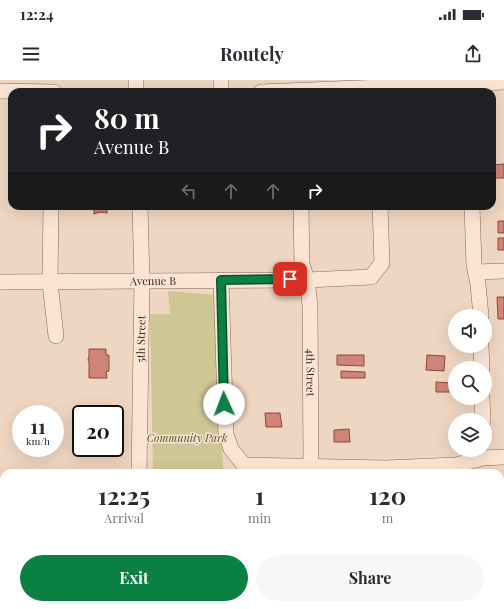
<!DOCTYPE html>
<style>
:root{--surface:#fff;--page:#f7f7f7;--text:#2b2b33;--muted:#7c7c81;--accent:#0b8043}
body{margin:0;font-family:"Playfair Display",serif;background:var(--page);color:var(--text);height:100vh;display:flex;flex-direction:column;font-size:15px;white-space:nowrap}
*{box-sizing:border-box;margin:0}
p{font-size:13px;color:var(--muted)}
.icon{flex:none;width:22px;height:22px;fill:none;stroke:currentColor;stroke-width:2;stroke-linecap:round;stroke-linejoin:round}
.map{position:relative;flex:1;overflow:hidden}
.sheet{position:absolute;left:0px;top:389px;width:504px;height:140px;display:flex;flex-direction:column;background:var(--surface);border-radius:12px 12px 0 0;box-shadow:0 4px 16px #0002}
.sheet>*{flex:none}
.guide{position:absolute;left:8px;top:8px;width:488px;height:122px;border-radius:12px;box-shadow:0 4px 16px #0002;background:#202124;color:#fff;overflow:hidden}
.fabs{position:absolute;left:448px;top:229px;display:grid;gap:8px}
.fabs a{display:grid;place-items:center;width:44px;height:44px;border-radius:50%;background:var(--surface);box-shadow:0 4px 16px #0002;font-size:20px}
.speed{position:absolute;left:12px;top:325px;display:flex;gap:8px;font-size:20px;font-weight:700;text-align:center}
.speed>*{display:grid;place-content:center;width:52px;height:52px;border-radius:50%;background:var(--surface);box-shadow:0 4px 16px #0002;line-height:1}
.speed small{font-size:10px;font-weight:400}
.speed .limit{border:2px solid #111;border-radius:6px;background:#fff;color:#111}
.pin{position:absolute;display:grid;place-items:center;width:34px;height:34px;color:#fff;margin:-17px;border-radius:8px;box-shadow:0 2px 6px #0006}
.me{position:absolute;width:44px;margin:-22px;rotate:358deg;stroke-linejoin:round;filter:drop-shadow(0 0 3px #0008)}
.turn{display:flex;align-items:center;gap:14px;height:84px;padding:0 20px;font-size:18px}
.turn .icon{width:52px;height:52px;stroke-width:2.5}
.turn b{display:block;font-size:28px;line-height:34px}
.lanes{display:flex;align-items:center;height:38px;padding:0 20px;background:#0003;justify-content:center;gap:20px;direction:ltr}
.lanes .off{opacity:.35}
.eta{display:flex;justify-content:space-evenly;align-items:center;height:68px;text-align:center}
.eta b{font-size:24px;font-weight:700;line-height:28px}
.cta{display:flex;gap:8px;margin-top:auto;padding:8px 20px}
.cta a{flex:1;height:46px;border-radius:24px;background:var(--accent);color:#fff;font-size:16px;font-weight:700;line-height:46px;text-align:center}
.cta a+a{background:var(--page);color:var(--text)}
.status{display:flex;justify-content:space-between;align-items:center;height:28px;padding:0 20px;background:var(--surface);direction:ltr}
.status svg{height:11px;fill:currentColor}
header{display:flex;justify-content:space-between;align-items:center;height:52px;padding:0 20px;background:var(--surface);font-size:18px;font-weight:700}
.map>svg:first-child{display:block}
.green{fill:#cec695}
.building{fill:#cf8477;stroke:#8a483e}
.lines{fill:none;stroke-linecap:round;stroke-linejoin:round}
.minor-casing{stroke:#8a6658;stroke-width:16}
.minor{stroke:#fae5d5;stroke-width:15}
.route-casing{stroke:#07532c;stroke-width:10}
.route{stroke:#0b8043;stroke-width:7}
.labels{text-anchor:middle;stroke-width:3;stroke-linejoin:round;paint-order:stroke}
.street-label{font-size:11px;fill:#39231d;stroke:#f6e2d2}
.park-label{font-size:11px;font-style:italic;fill:#565623;stroke:#f6e2d2}
</style>
<div class="status"><b>12:24</b><svg viewBox="0 0 49 12"><path d="M0 12V9h3v3zM5 12V6h3v6zM10 12V3h3v9zM15 12V0h3v12zM26 1h20v11H26zM47 4h2v5h-2z"/></svg></div>
<header><svg class="icon" aria-label="menu" viewBox="0 0 24 24"><path d="M4 6h16M4 12h16M4 18h16"/></svg>Routely<svg class="icon" aria-label="share" viewBox="0 0 24 24"><path d="M12 15V3M7 8l5-5 5 5M5 13v7h14v-7"/></svg></header>
<div class="map">
<svg width="504" height="529" viewBox="0 0 504 529">
<rect width="100%" height="100%" fill="#efd6c2"/>
<!-- green -->
<path class="green" d="M168,211l48,4 7,173 6,5h-76l-3,-159h20z
M162,525h223l1,4h-228z"/>
<!-- building -->
<path class="building" d="M504,84v14h-12v-13z
M94,126h13v7l-7,-1 -6,2z
M498,141h6v12h-6z
M498,158h6v12h-6z
M497,217h7v22h-6z
M89,269h17v6h3v16l-3,1 1,6h-18v-16l-1,-2 1,-4z
M337,275h27v11l-27,-1z
M427,275l18,1 -1,15 -18,-1z
M341,291l24,1v6h-24z
M436,302l15,1v9h-15z
M265,333h15l2,14h-16z
M349,349l1,13h-16v-12z"/>
<g class="lines">
<!-- minor casing -->
<g class="minor-casing">
<g id="minor">
<path d="M136,0v12"/>
<path d="M221,0v12"/>
<path d="M0,11l54,1"/>
<path d="M261,12l243,-10"/>
<path d="M51,126l-1,77 6,53"/>
<path id="s1" d="M303,126l-2,3 1,55 5,16 3,25 1,161"/>
<path d="M472,126l2,59 4,19 3,32"/>
<path d="M476,192l28,-1"/>
<path d="M221,200l5,154 5,15 13,16 142,3 70,-3 27,-7 21,-1"/>
<path id="s2" d="M0,202l307,-2 64,-3 11,-14 -2,-57"/>
<path d="M481,266l1,22"/>
<path d="M482,318l1,22"/>
<path id="s3" d="M139,393l3,-192 -2,-75"/>
<path d="M393,525l1,4"/>
</g>
</g>
<!-- minor -->
<use href="#minor" class="minor"/>
</g>
<g class="lines">
<!-- route casing -->
<g class="route-casing">
<path id="route" d="M224,324l-3,-124 69,-1"/>
</g>
<!-- route -->
<use href="#route" class="route"/>
</g>
<g class="labels">
<!-- street labels -->
<g class="street-label">
<text dy="4" stroke="none"><textPath href="#s2" startOffset="153">Avenue B</textPath></text>
<text dy="4" stroke="none"><textPath href="#s3" startOffset="134">5th Street</textPath></text>
<text dy="4" stroke="none"><textPath href="#s1" startOffset="168">4th Street</textPath></text>
</g>
<!-- park labels -->
<g class="park-label">
<text x="187" y="362">Community Park</text>
</g>
</g>
</svg>
<div class="fabs">
<a><svg class="icon" aria-label="sound" viewBox="0 0 24 24"><path d="M4 9h4l5-4v14l-5-4H4zM17 9q2 3 0 6"/></svg></a>
<a><svg class="icon" aria-label="search" viewBox="0 0 24 24"><circle cx="10" cy="10" r="6"/><path d="M15 15l6 6"/></svg></a>
<a><svg class="icon" aria-label="layers" viewBox="0 0 24 24"><path d="M12 4l9 5-9 5-9-5zM3 14l9 5 9-5"/></svg></a>
</div>
<div class="speed"><div>11<small>km/h</small></div><div class="limit">20</div></div>
<div class="pin" style="left:290px;top:199px;background:#d93025"><svg class="icon" aria-label="arrive" viewBox="0 0 24 24"><path d="M6 21V4h12l-3 4 3 4H6"/></svg></div>
<svg class="me" style="left:224px;top:324px" viewBox="-20 -20 40 40"><circle r="19" fill="#fff"/><path d="M0-13L10 11 0 6-10 11z" fill="#0b8043"/></svg>
<div class="guide">
<div class="turn"><svg class="icon" aria-label="right" viewBox="0 0 24 24"><path d="M7 20v-9h11M14 6l5 5-5 5"/></svg><div><b>80 m</b>Avenue B</div></div>
<div class="lanes"><svg class="icon off" aria-label="left" viewBox="0 0 24 24"><path d="M17 20v-9H6M10 6l-5 5 5 5"/></svg><svg class="icon off" aria-label="ahead" viewBox="0 0 24 24"><path d="M12 20V5M6 11l6-6 6 6"/></svg><svg class="icon off" aria-label="ahead" viewBox="0 0 24 24"><path d="M12 20V5M6 11l6-6 6 6"/></svg><svg class="icon" aria-label="right" viewBox="0 0 24 24"><path d="M7 20v-9h11M14 6l5 5-5 5"/></svg></div>
</div>
<section class="sheet">
<div class="eta">
<div><b>12:25</b><p>Arrival</p></div>
<div><b>1</b><p>min</p></div>
<div><b>120</b><p>m</p></div>
</div>
<div class="cta"><a>Exit</a><a>Share</a></div>
</section>
</div>
